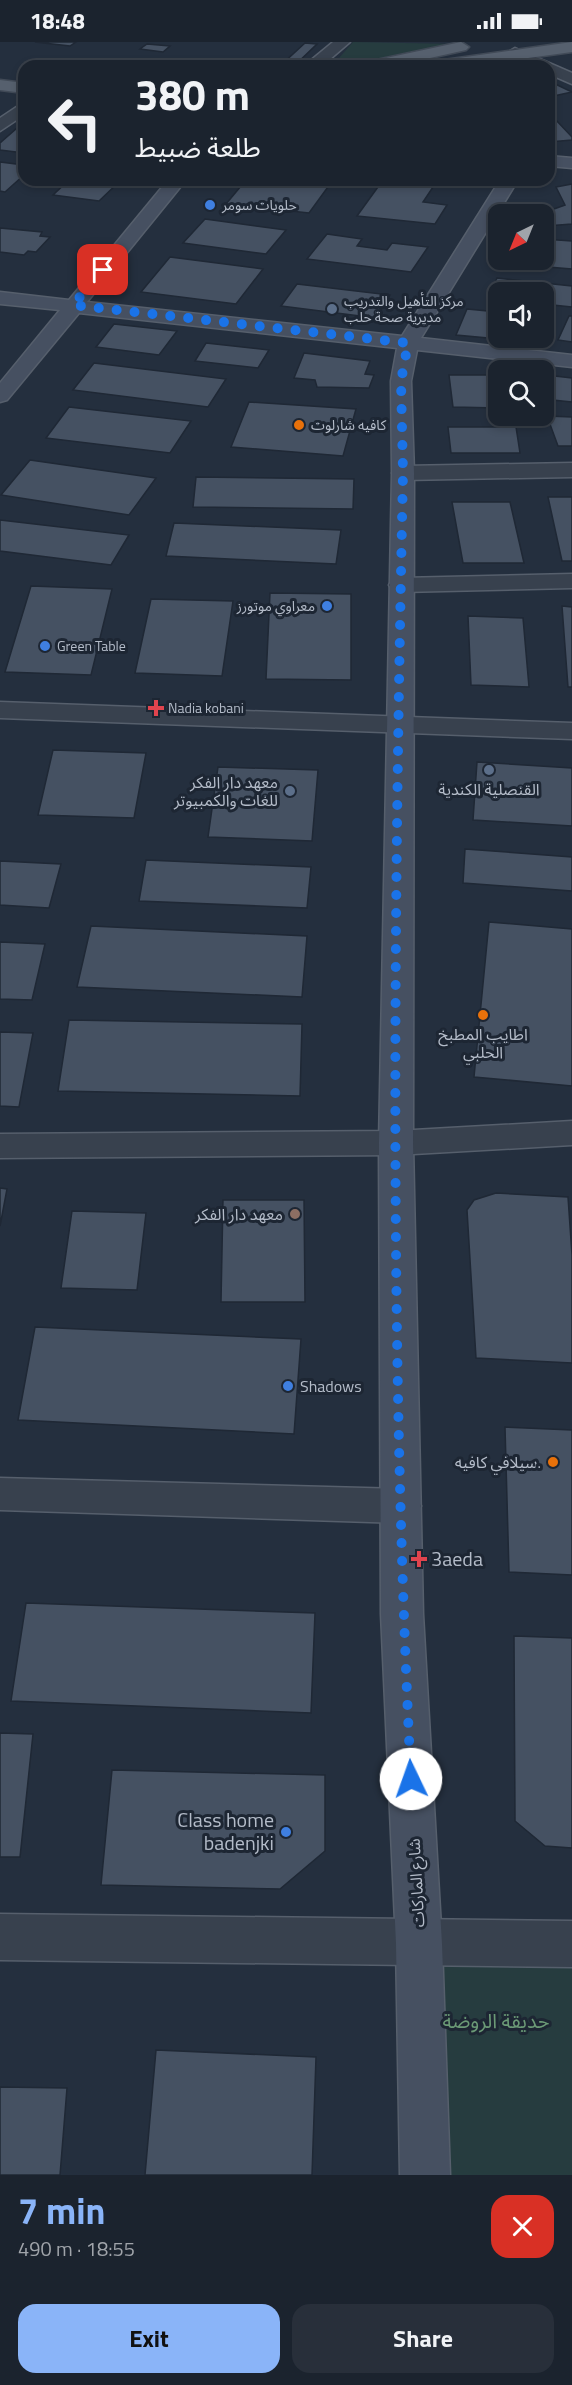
<!DOCTYPE html>
<meta charset="utf-8">
<style>
:root{--surface:#1b232e;--page:#282f3a;--text:#f1f3f6;--muted:#a0a4aa;--line:#39404a;--accent:#8ab4f8}
body{margin:0;font-family:"Titillium Web","Noto Sans Arabic",sans-serif;background:var(--page);color:var(--text);height:100vh;display:flex;flex-direction:column;font-size:22px;white-space:nowrap}
*{box-sizing:border-box;margin:0}
p{font-size:20px;color:var(--muted)}
.icon{flex:none;width:33px;height:33px;fill:none;stroke:currentColor;stroke-width:2;stroke-linecap:round;stroke-linejoin:round}
.map{position:relative;height:2133px;overflow:hidden}
.drawer{display:flex;flex-direction:column;background:var(--surface);flex:1}
.drawer>*{flex:none}
.guide{position:absolute;left:18px;top:18px;width:537px;height:126px;border-radius:18px;box-shadow:0 3px 9px #0003,0 0 0 2px var(--line);background:#1b232e;color:var(--text);overflow:hidden}
.needle{width:39px;rotate:223deg}
.fabs{position:absolute;left:488px;top:162px;display:grid;gap:12px}
.fabs a{display:grid;place-items:center;width:66px;height:66px;border-radius:12px;background:var(--surface);box-shadow:0 3px 9px #0003,0 0 0 2px var(--line);font-size:30px}
.pin{position:absolute;display:grid;place-items:center;width:51px;height:51px;color:#fff;margin:-26px;border-radius:12px;box-shadow:0 3px 9px #0006}
.me{position:absolute;width:66px;margin:-33px;rotate:357deg;stroke-linejoin:round;filter:drop-shadow(0 0 4px #0008)}
.turn{display:flex;align-items:center;gap:21px;height:126px;padding:0 18px;font-size:27px}
.turn .icon{width:78px;height:78px;stroke-width:2.5}
.turn b{display:block;font-size:42px;line-height:51px}
.round{display:grid;place-items:center;flex:none;width:63px;height:63px;border-radius:18px;background:var(--page)}
.headline{display:flex;align-items:center;justify-content:space-between;height:102px;padding:0 18px}
h1{font-size:36px;font-weight:700;line-height:45px;color:var(--accent)}
.cta{display:flex;gap:12px;margin-top:auto;padding:12px 18px}
.cta a{flex:1;height:69px;border-radius:18px;background:var(--accent);color:#111;font-size:24px;font-weight:700;line-height:69px;text-align:center}
.cta a+a{background:var(--page);color:var(--text)}
.status{display:flex;justify-content:space-between;align-items:center;height:42px;padding:0 30px;background:var(--surface);direction:ltr}
.status svg{height:16px;fill:currentColor}
.map>svg:first-child{display:block}
.green{fill:#263c3f}
.building{fill:#455162;stroke:#1f2835;stroke-width:1.5}
.lines{fill:none;stroke-linecap:round;stroke-linejoin:round}
.street-casing{stroke:#565f6c;stroke-width:3}
.secondary-casing{stroke:#565f6c;stroke-width:3}
.primary-casing{stroke:#414a57;stroke-width:3}
.street{fill:#38414e;fill-rule:evenodd}
.secondary{fill:#465061;fill-rule:evenodd}
.primary{fill:#56606e;fill-rule:evenodd}
.route{stroke:#1a73e8;stroke-width:10;stroke-dasharray:0 18}
.shop-dot{fill:#3f7fe0;stroke:#1d2633;stroke-width:2}
.service-dot{fill:#5c6f8a;stroke:#1d2633;stroke-width:2}
.food-dot{fill:#e8710a;stroke:#1d2633;stroke-width:2}
.health-dot{fill:#e0444e;stroke:#1d2633;stroke-width:2}
.education-dot{fill:#8d6e63;stroke:#1d2633;stroke-width:2}
.labels{text-anchor:middle;stroke-width:6;stroke-linejoin:round;paint-order:stroke}
.far-poi-label{font-size:14px;fill:#b4bcc9;stroke:#1d2633;text-anchor:start}
.poi-label{font-size:16px;fill:#b4bcc9;stroke:#1d2633;text-anchor:end}
.street-label{font-size:16px;fill:#b4bcc9;stroke:#1d2633}
.near-poi-label{font-size:20px;fill:#b4bcc9;stroke:#1d2633;text-anchor:start}
.near-park-label{font-size:20px;fill:#6b9a76;stroke:#1d2633}
</style>
<div class="status"><b>18:48</b><svg viewBox="0 0 49 12"><path d="M0 12V9h3v3zM5 12V6h3v6zM10 12V3h3v9zM15 12V0h3v12zM26 1h20v11H26zM47 4h2v5h-2z"/></svg></div>
<div class="map">
<svg width="572" height="2133" viewBox="0 0 572 2133">
<rect width="100%" height="100%" fill="#242f3e"/>
<!-- green -->
<path class="green" d="M353,0l103,2 -58,10 -40,12h-26z
M419,1902h153v231h-147z"/>
<!-- building -->
<path class="building" d="M35,0h41l-6,4z
M305,1l12,1 -23,22h-14z
M147,2l23,2 -7,6 -23,-3z
M549,39l23,11 -23,5z
M554,76l18,19v3l-23,2v-23z
M24,80v31l-24,-3v-7z
M0,120l24,3v10l-19,17 -5,-1z
M69,138h52l-22,21 -46,-6z
M246,138h87l-24,33 -83,-9z
M383,138h78l-4,6 -22,-2 -12,18 24,3 -12,19 -78,-8z
M572,142v40l-26,2 -3,-12h-3l25,-9 -9,-18z
M205,177l81,11 -20,24 -83,-11z
M0,186l42,4 -2,4 10,1 -14,15 -8,-1 -4,4 -24,-3z
M327,192l35,5 -5,7 30,4 5,-7 36,4 -17,25 -104,-13z
M543,197l29,2v28l-48,-4 1,-5h18z
M170,215l93,12 -27,35 -95,-12z
M497,236l75,8v21l-29,-3v-12h-45v7l-10,-1z
M297,242l93,11 -14,23 -95,-12z
M467,267l31,3v26h34l-2,4 -74,-7z
M569,274h3v26l-14,-2z
M114,282l63,7 -18,24 -63,-8z
M206,301l63,7 -11,18 -63,-7z
M304,311l66,8 -5,13 9,1 -5,13 -52,-1 -2,-7 -21,-2z
M94,321l132,16 -18,28 -135,-17z
M449,333h49v33l-45,-1z
M546,333l26,3v24l-29,-3v-17z
M249,360l107,7 -13,47 -112,-9z
M69,365l122,14 -21,32 -124,-15z
M547,374l25,1v29h-14z
M448,385h68l4,26h-69z
M30,418l126,18 -27,37 -128,-20z
M196,435l158,2 -1,30 -160,-2z
M548,455h24v64h-10z
M452,460h58l14,61h-61z
M0,478l129,15 -18,30 -111,-14z
M174,481l167,7 -5,34 -170,-8z
M31,544l81,3 -21,86 -86,-3z
M270,551l81,1v86l-85,-1z
M151,557l82,2 -11,75 -87,-3z
M562,564l10,1v80h-4z
M468,574l55,2 6,69 -58,-2z
M53,708l93,3 -12,65 -96,-3z
M477,720l95,6v58l-99,-6z
M218,725l100,3 -6,71 -104,-4z
M465,807l107,8v34l-109,-8z
M146,818l165,7 -4,41 -168,-7z
M0,819l61,3 -12,44 -49,-3z
M489,880l83,7v157l-98,-9z
M91,884l216,10 -5,61 -225,-10z
M0,900l45,2 -13,56 -32,-1z
M69,978l233,4 -2,72 -242,-5z
M0,990l33,1 -14,74 -19,-1z
M0,1146l7,1 -7,37z
M496,1151l72,4 4,58v108l-96,-5 -9,-148 7,-10z
M223,1158h81l1,102h-84z
M72,1169l74,2 -9,77 -76,-2z
M35,1285l266,12 -7,95 -276,-14z
M505,1385l67,3v145l-63,-3z
M26,1561l289,10 -4,100 -300,-12z
M514,1594l58,2v210l-27,-2 -30,-25z
M0,1691l33,1 -13,123h-20z
M112,1728l213,5v76l-45,38 -179,-4z
M156,2008l160,7 -4,118h-167z
M0,2045l67,1 -7,87h-60z"/>
<g class="lines">
<!-- street casing -->
<g class="street-casing">
<path id="street" d="M333,0h17l-28,24h-18z
M515,6l57,25v11l-23,-10v-8h-18l-21,-10 -3,-3z
M24,60v13l-24,16v-13z
M572,421v14l-169,3 -8,-2 -3,-5 3,-5 8,-2z
M572,532v14l-171,4 -9,-2 -3,-5 3,-5 9,-2z
M0,660l572,21v16l-572,-21z
M572,1079v24l-176,10 -396,3v-24l396,-3z
M0,1436l401,11 14,5 6,12 -6,12 -14,5 -401,-13z
M0,1872l572,7v46l-572,-7z"/>
</g>
<!-- secondary casing -->
<g class="secondary-casing">
<path id="secondary" d="M549,114l23,2v10l-23,-2z
M168,138h18l-99,122 315,34 98,-156h18l-97,158 151,17v12l-155,-17 -6,31 3,92 -1,670 10,471 19,330 8,231h-50l-4,-231 -15,-330 -2,-471 13,-670 -1,-92 6,-33 -318,-35 -72,87 -7,2v-19l60,-73 -60,-6v-12l69,8z"/>
</g>
<!-- primary casing -->
<g class="primary-casing">
<path id="primary" d="M461,0l8,5 -3,3 -72,16h-30l8,-5z
M572,0v10l-102,14h-41l8,-5z
M0,38l24,3v10l-24,-3z"/>
</g>
<!-- street -->
<use href="#street" class="street"/>
<!-- secondary -->
<use href="#secondary" class="secondary"/>
<!-- primary -->
<use href="#primary" class="primary"/>
</g>
<g class="lines">
<!-- route -->
<path class="route" d="M103,228l-30,35 335,38 -7,38 2,92c-9,435 -14,872 8,1306"/>
</g>
<!-- markers -->
<g class="shop-dot">
<circle cx="210" cy="163" r="6"/>
<circle cx="327" cy="564" r="6"/>
<circle cx="45" cy="604" r="6"/>
<circle cx="288" cy="1344" r="6"/>
<circle cx="286" cy="1790" r="6"/>
</g>
<g class="service-dot">
<circle cx="332" cy="267" r="6"/>
<circle cx="489" cy="728" r="6"/>
<circle cx="290" cy="749" r="6"/>
</g>
<g class="food-dot">
<circle cx="299" cy="383" r="6"/>
<circle cx="483" cy="973" r="6"/>
<circle cx="553" cy="1420" r="6"/>
</g>
<g class="health-dot">
<path d="M153 657h6v6h6v6h-6v6h-6v-6h-6v-6h6z"/>
<path d="M416 1508h6v6h6v6h-6v6h-6v-6h-6v-6h6z"/>
</g>
<circle class="education-dot" cx="295" cy="1172" r="6"/>
<g class="labels">
<!-- far-poi labels -->
<g class="far-poi-label">
<text x="222" y="168">حلويات سومر</text>
<text x="344" y="264">مركز التأهيل والتدريب<tspan x="344" dy="16">مديرية صحة حلب</tspan></text>
<text x="311" y="388">كافيه شارلوت</text>
<text x="315" y="569" text-anchor="end">معراوي موتورز</text>
<text x="57" y="609">Green Table</text>
<text x="168" y="671">Nadia kobani</text>
</g>
<!-- poi labels -->
<g class="poi-label">
<text x="278" y="746">معهد دار الفكر<tspan x="278" dy="18">للغات والكمبيوتر</tspan></text>
<text x="489" y="753" text-anchor="middle">القنصلية الكندية</text>
<text x="483" y="998" text-anchor="middle">اطايب المطبخ<tspan x="483" dy="18">الحلبي</tspan></text>
<text x="283" y="1178">معهد دار الفكر</text>
<text x="300" y="1350" text-anchor="start">Shadows</text>
<text x="541" y="1426">سيلافي كافيه.</text>
</g>
<!-- street labels -->
<g class="street-label">
<text transform="translate(416 1841) rotate(-93)" y="6">شارع الماركات</text>
</g>
<!-- near-poi labels -->
<g class="near-poi-label">
<text x="431" y="1524">3aeda</text>
<text x="274" y="1785" text-anchor="end">Class home<tspan x="274" dy="23">badenjki</tspan></text>
</g>
<!-- near-park labels -->
<g class="near-park-label">
<text x="496" y="1986">حديقة الروضة</text>
</g>
</g>
</svg>
<div class="fabs">
<a><svg class="needle" viewBox="-14 -14 28 28"><path d="M0-13l5 13h-10z" fill="#e53935"/><path d="M0 13l5-13h-10z" fill="#a0a4aa"/></svg></a>
<a><svg class="icon" aria-label="sound" viewBox="0 0 24 24"><path d="M4 9h4l5-4v14l-5-4H4zM17 9q2 3 0 6"/></svg></a>
<a><svg class="icon" aria-label="search" viewBox="0 0 24 24"><circle cx="10" cy="10" r="6"/><path d="M15 15l6 6"/></svg></a>
</div>
<div class="pin" style="left:103px;top:228px;background:#d93025"><svg class="icon" aria-label="arrive" viewBox="0 0 24 24"><path d="M6 21V4h12l-3 4 3 4H6"/></svg></div>
<svg class="me" style="left:411px;top:1737px" viewBox="-20 -20 40 40"><circle r="19" fill="#fff"/><path d="M0-13L10 11 0 6-10 11z" fill="#1a73e8"/></svg>
<div class="guide">
<div class="turn"><svg class="icon" aria-label="left" viewBox="0 0 24 24"><path d="M17 20v-9H6M10 6l-5 5 5 5"/></svg><div><b>380 m</b>طلعة ضبيط</div></div>
</div>
</div>
<section class="drawer">
<div class="headline"><div><h1>7 min</h1><p>490 m · 18:55</p></div><a class="round" style="background:#d93025;color:#fff"><svg class="icon" aria-label="close" viewBox="0 0 24 24"><path d="M6 6l12 12M18 6L6 18"/></svg></a></div>
<div class="cta"><a>Exit</a><a>Share</a></div>
</section>
